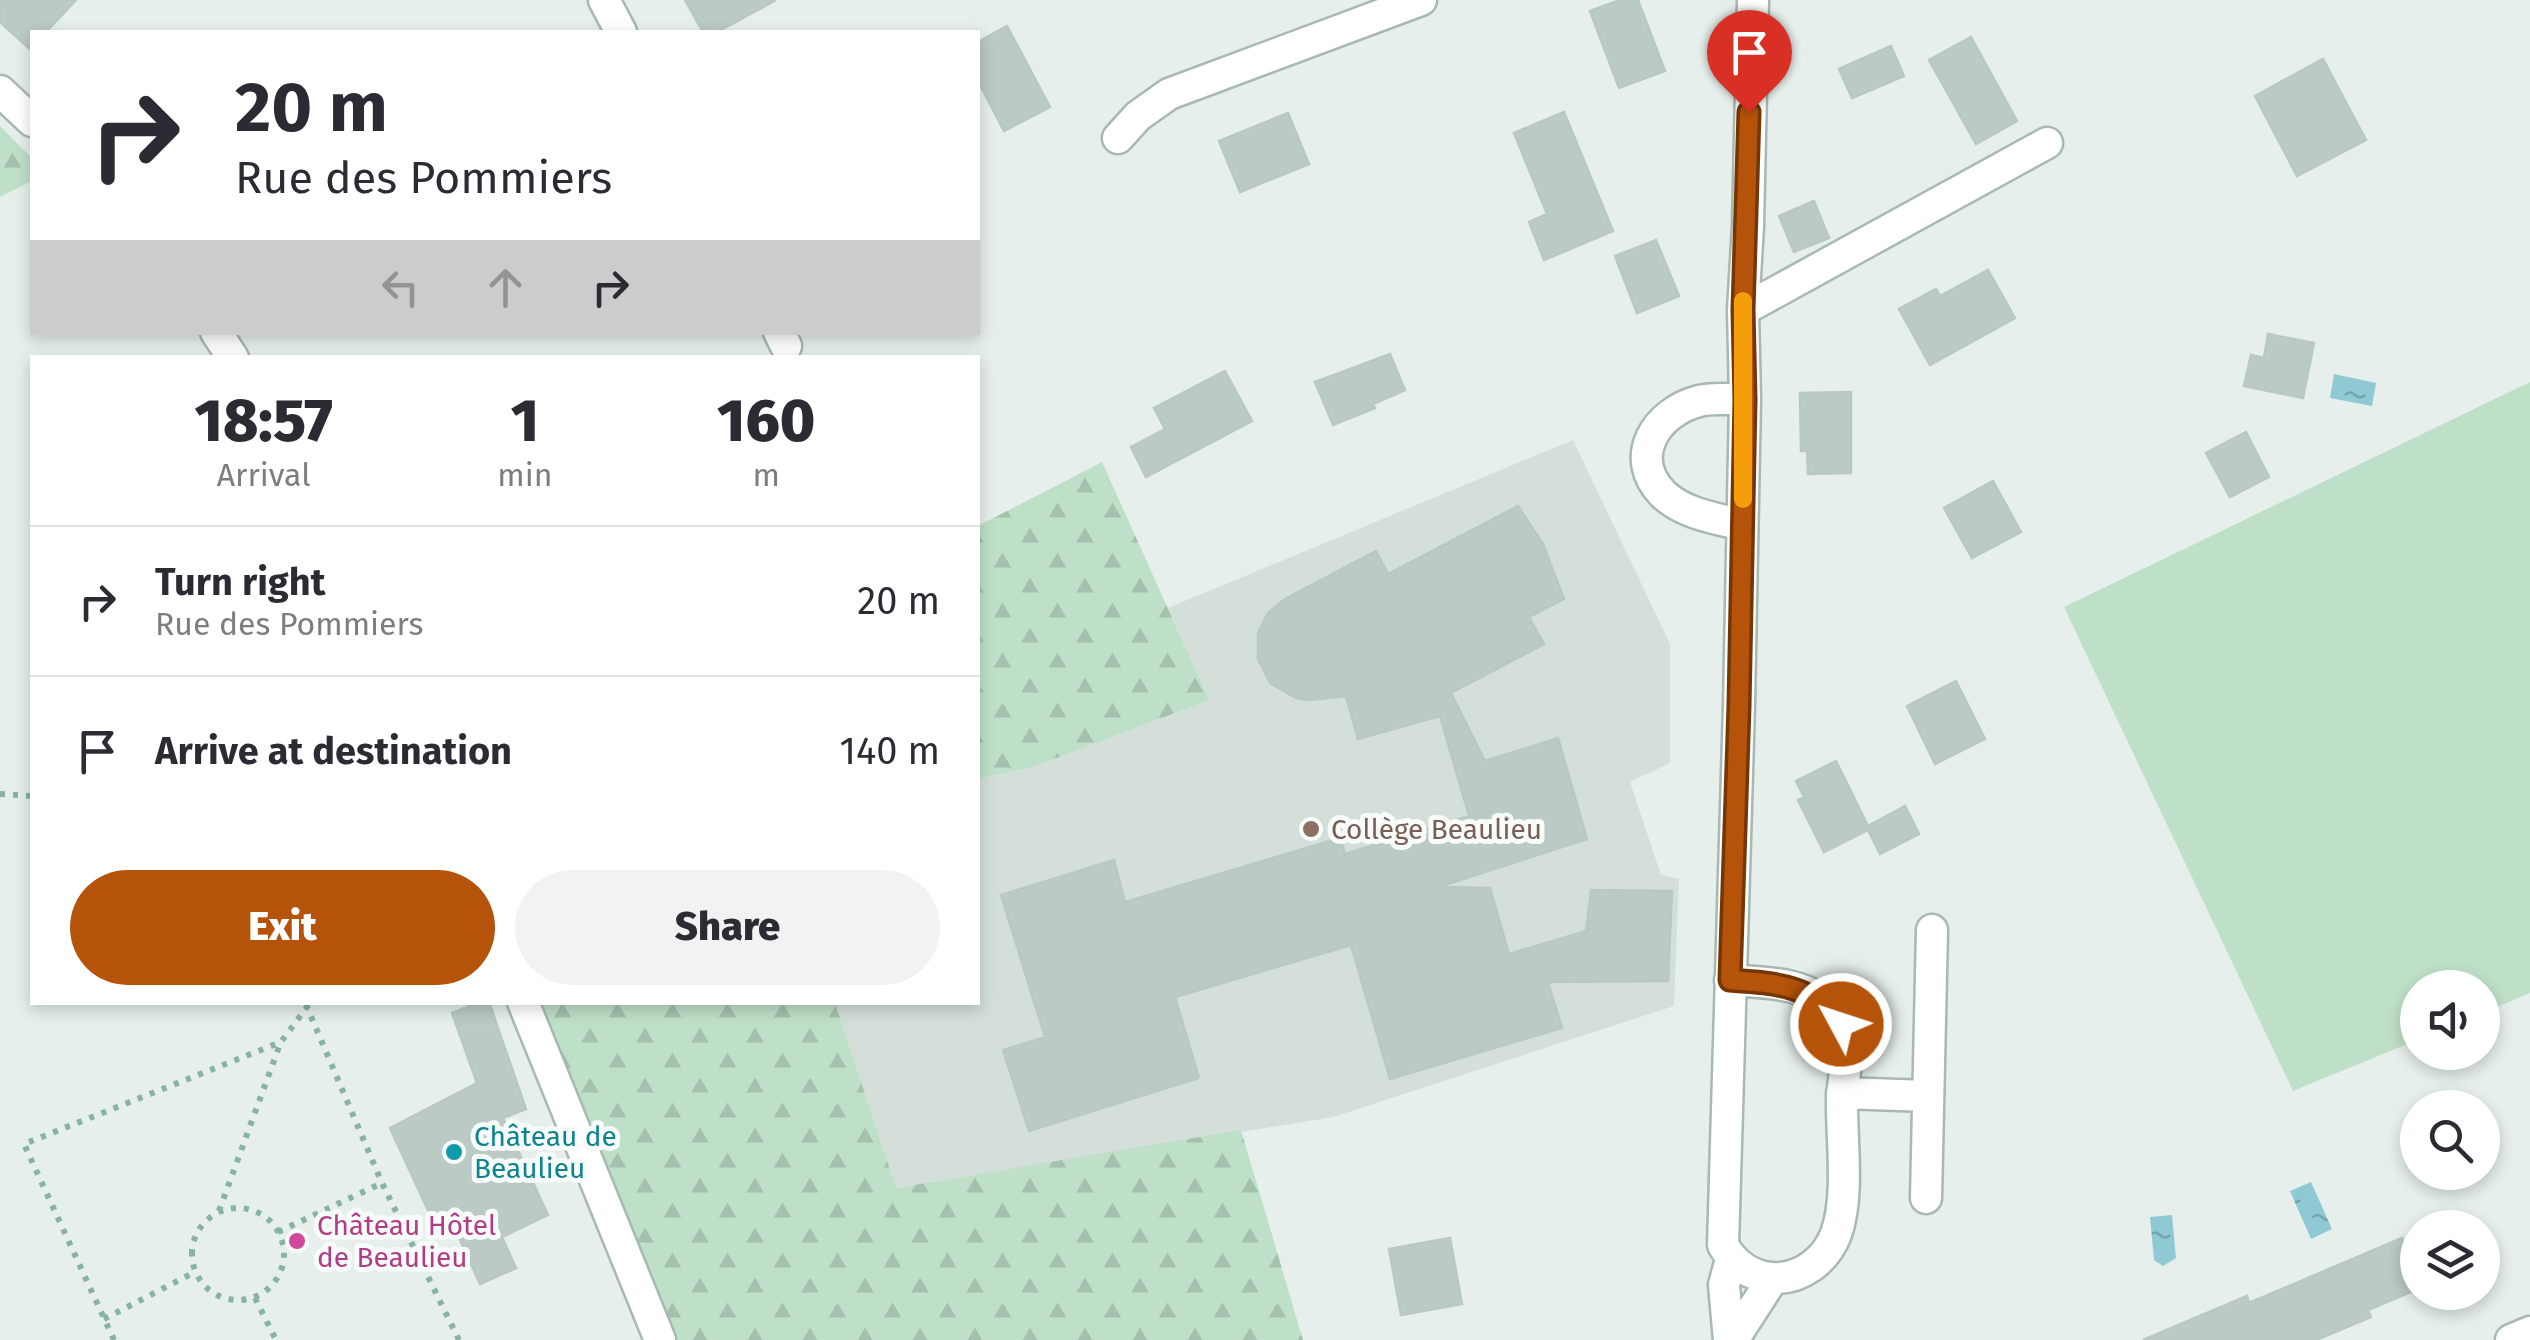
<!DOCTYPE html>
<meta charset="utf-8">
<style>
:root{--surface:#fff;--page:#f2f2f3;--text:#2b2b33;--muted:#7c7c81;--line:#e1e1e2;--accent:#b45309}
body{margin:0;font-family:"Fira Sans",sans-serif;background:var(--page);color:var(--text);height:100vh;display:flex;flex-direction:column;font-size:38px;white-space:nowrap}
*{box-sizing:border-box;margin:0}
p{font-size:32px;color:var(--muted)}
.icon{flex:none;width:55px;height:55px;fill:none;stroke:currentColor;stroke-width:2;stroke-linecap:round;stroke-linejoin:round}
.map{position:relative;flex:1;overflow:hidden}
.panel{position:absolute;left:30px;top:355px;width:950px;height:650px;display:flex;flex-direction:column;background:var(--surface);border-radius:0px;box-shadow:0 5px 15px #0003}
.panel>*{flex:none}
.top-card{position:absolute;left:30px;top:30px;width:950px;height:305px;border-radius:0px;box-shadow:0 5px 15px #0003;background:#fff;color:var(--text);overflow:hidden}
.buttons{position:absolute;left:2400px;top:970px;display:grid;gap:20px}
.buttons a{display:grid;place-items:center;width:100px;height:100px;border-radius:50%;background:var(--surface);box-shadow:0 5px 15px #0003;font-size:50px}
.pin{position:absolute;display:grid;place-items:center;width:85px;height:85px;color:#fff;margin:-102px -42px;border-radius:50% 50% 50% 0;rotate:-45deg;box-shadow:0 0 10px #0007}
.pin .icon{rotate:45deg}
.me{position:absolute;width:110px;margin:-55px;rotate:310deg;stroke-linejoin:round;filter:drop-shadow(0 0 8px #0008)}
.turn{display:flex;align-items:center;gap:35px;height:210px;padding:0 40px;font-size:45px}
.turn .icon{width:130px;height:130px;stroke-width:2.5}
.turn b{display:block;font-size:70px;line-height:85px}
.lanes{display:flex;align-items:center;height:95px;padding:0 40px;background:#0003;justify-content:center;gap:50px;direction:ltr}
.lanes .off{opacity:.35}
.eta{display:flex;justify-content:space-evenly;align-items:center;height:170px;text-align:center}
.eta b{font-size:60px;font-weight:800;line-height:70px}
.button{display:flex;gap:20px;margin-top:auto;padding:20px 40px}
.button a{flex:1;height:115px;border-radius:60px;background:var(--accent);color:#fff;font-size:40px;font-weight:800;line-height:115px;text-align:center}
.button a+a{background:var(--page);color:var(--text)}
ul{padding:0;list-style:none}
li{display:flex;align-items:center;gap:30px;height:150px;padding:0 40px;border-top:2px solid var(--line)}
li div{flex:1}
li b{display:block;font-size:38px}
li em{font-style:normal}
.map>svg:first-child{display:block}
.built{fill:#d4dfda}
.forest{fill:url(#forest-firs)}
.park{fill:#bfe0c8}
.water{fill:url(#water-ripples)}
.building{fill:#bbcac4;stroke:#b8c9c2;stroke-width:2.5}
.lines{fill:none;stroke-linecap:round;stroke-linejoin:round}
.minor-casing{stroke:#a8b8b2;stroke-width:35}
.path{stroke:#86b3a5;stroke-width:6;stroke-dasharray:5 8;stroke-linecap:butt}
.minor{stroke:#fff;stroke-width:30}
.route-casing{stroke:#753606;stroke-width:25}
.route{stroke:#b45309;stroke-width:18}
.slow{stroke:#f59e0b;stroke-width:18}
.education-dot{fill:#8d6e63;stroke:#f7fbf9;stroke-width:4}
.culture-dot{fill:#0f9aa8;stroke:#f7fbf9;stroke-width:4}
.hotel-dot{fill:#d1479c;stroke:#f7fbf9;stroke-width:4}
.labels{text-anchor:middle;stroke-width:10;stroke-linejoin:round;paint-order:stroke}
.education-label{font-size:28px;fill:#785e54;stroke:#f7fbf9;text-anchor:start}
.culture-label{font-size:28px;fill:#0d838f;stroke:#f7fbf9;text-anchor:start}
.hotel-label{font-size:28px;fill:#b23c85;stroke:#f7fbf9;text-anchor:start}
</style>
<div class="map">
<svg width="2530" height="1340" viewBox="0 0 2530 1340">
<defs>
<pattern id="forest-firs" width="22" height="20" patternUnits="userSpaceOnUse" patternTransform="scale(2.5)"><rect width="22" height="20" fill="#bfe0c8"/><path d="M5 1l3.5 6h-7zM16 11l3.5 6h-7z" fill="#a4c1ad"/></pattern>
<pattern id="water-ripples" width="26" height="14" patternUnits="userSpaceOnUse" patternTransform="scale(2.5)"><rect width="26" height="14" fill="#8ec9d4"/><path d="M2 4q2-2 4 0t4 0M15 11q2-2 4 0t4 0" fill="none" stroke="#74a5ad"/></pattern>
</defs>
<rect width="100%" height="100%" fill="#e6efeb"/>
<!-- built -->
<path class="built" d="M1573,440l97,204v119l-40,19 31,93 18,4 -5,127 -341,111 -438,71 -60,-185 143,-1v-223l55,-12 175,-67 -40,-92z"/>
<!-- forest -->
<path class="forest" d="M0,126l32,32v23l-32,16z
M1102,462l107,238 -176,67 -55,12v-253z
M523,1003h312l61,185 345,-58 62,210h-643z"/>
<!-- park -->
<path class="park" d="M2530,382v611l-47,20 -1,-25h-64l-1,52 -124,51 -229,-484z"/>
<!-- water -->
<path class="water" d="M2334,374l42,9 -4,23 -42,-8z
M2311,1182l21,47 -21,10 -21,-48z
M2172,1215l4,43 -13,8 -9,-6 -4,-43z"/>
<!-- building -->
<path class="building" d="M0,0h76l-30,32h-14l-1,18 -31,-28z
M685,0h91l-59,32h-14z
M1620,0h18l27,71 -46,17 -29,-77z
M1007,26l43,81 -46,24 -26,-50v-39z
M1971,37l46,84 -41,23 -47,-84z
M1891,46l13,30 -52,22 -13,-29z
M2323,59l43,81 -69,36 -42,-80z
M1564,112l49,119 -69,29 -15,-38 18,-8 -33,-81z
M1288,113l21,51 -69,28 -21,-51z
M1814,201l15,37 -35,14 -15,-36z
M1656,240l23,56 -42,17 -22,-57z
M1988,270l27,48 -85,47 -31,-56 37,-20 4,7z
M2268,334l46,9 -11,55 -59,-12 7,-31 13,3z
M1390,354l15,36 -32,14 2,4 -42,17 -18,-43z
M1225,371l27,50 -106,56 -15,-30 34,-18 -11,-21z
M1851,392v81l-43,1 -1,-23h-6l-1,-58z
M2246,432l23,45 -39,20 -24,-44z
M1993,481l28,51 -49,26 -28,-50z
M1518,506l25,38 21,55 -35,18 15,27 -93,49 34,68 73,-23 29,101 -148,48 51,1 19,66 77,-23 5,-41 81,1 -4,90 -120,1 14,46 -172,51 -39,-134 -176,52 24,81 -170,53 -26,-81 42,-13 -44,-142 113,-35 11,42 215,-64 5,16 124,-38 -29,-100 -82,23 -12,-43 -36,4 -14,-2 -26,-15 -12,-24v-26l10,-20 17,-14 91,-48 12,23z
M1956,681l29,58 -50,25 -28,-58z
M1836,761l32,65 37,-20 14,28 -39,20 -12,-24 -44,22 -26,-52 6,-3 -8,-16z
M480,1002h9l37,107 -23,9 45,97 -46,22 14,31 -36,16 -33,-73 -15,8 -42,-91 87,-45 -25,-70z
M1450,1238l12,66 -61,11 -12,-66z
M2402,1238l2,6 14,-6v51l-50,21 3,7 -55,23h-173l104,-44 2,7z"/>
<g class="lines">
<!-- minor casing -->
<g class="minor-casing">
<path id="minor" d="M604,0l17,32
M0,91l32,30
M1118,138l20,-22 31,-22 252,-94
M1743,310l304,-167
M216,332l17,26
M779,332l7,14
M1742,525c-27,-7 -58,-11 -79,-31 -36,-37 -7,-82 36,-93 14,-4 31,-1 46,-2
M1730,980c34,3 76,1 101,29 10,11 14,27 15,42 1,15 -3,31 -4,46 -1,40 8,99 -6,137 -10,26 -35,46 -65,44 -21,-2 -38,-15 -48,-33l16,-540 6,-306 -2,-89 5,-84 5,-226
M523,1002l137,338
M1842,1093l86,3
M1926,1198l6,-268
M1729,1340l-5,-55 7,-26
M1733,1340l40,-62
M2511,1340l19,-8"/>
</g>
<!-- path -->
<path class="path" d="M0,794l32,2
M192 1254a46 46 0 1 1 92 0a46 46 0 1 1-92 0Z
M219,1211l61,-167
M278,1232l104,-49
M255,1298l21,42
M104,1319l91,-47
M114,1340l-90,-196 257,-102 26,-35 75,176 77,157"/>
<!-- minor -->
<use href="#minor" class="minor"/>
</g>
<g class="lines">
<!-- route casing -->
<g class="route-casing">
<path id="route" d="M1749,112l-6,198 2,90 -6,306 -9,274c44,3 84,5 111,44"/>
</g>
<!-- route -->
<use href="#route" class="route"/>
<!-- slow -->
<path class="slow" d="M1743,499v-198"/>
</g>
<!-- markers -->
<circle class="education-dot" cx="1311" cy="829" r="10"/>
<circle class="culture-dot" cx="454" cy="1152" r="10"/>
<circle class="hotel-dot" cx="297" cy="1241" r="10"/>
<g class="labels">
<!-- education labels -->
<g class="education-label">
<text x="1331" y="839">Collège Beaulieu</text>
</g>
<!-- culture labels -->
<g class="culture-label">
<text x="474" y="1146">Château de<tspan x="474" dy="32">Beaulieu</tspan></text>
</g>
<!-- hotel labels -->
<g class="hotel-label">
<text x="317" y="1235">Château Hôtel<tspan x="317" dy="32">de Beaulieu</tspan></text>
</g>
</g>
</svg>
<div class="buttons">
<a><svg class="icon" aria-label="sound" viewBox="0 0 24 24"><path d="M4 9h4l5-4v14l-5-4H4zM17 9q2 3 0 6"/></svg></a>
<a><svg class="icon" aria-label="search" viewBox="0 0 24 24"><circle cx="10" cy="10" r="6"/><path d="M15 15l6 6"/></svg></a>
<a><svg class="icon" aria-label="layers" viewBox="0 0 24 24"><path d="M12 4l9 5-9 5-9-5zM3 14l9 5 9-5"/></svg></a>
</div>
<div class="pin" style="left:1749px;top:112px;background:#d93025"><svg class="icon" aria-label="arrive" viewBox="0 0 24 24"><path d="M6 21V4h12l-3 4 3 4H6"/></svg></div>
<svg class="me" style="left:1841px;top:1024px" viewBox="-20 -20 40 40"><circle r="17" fill="#b45309" stroke="#fff" stroke-width="3"/><path d="M0-11L8 9 0 5-8 9z" fill="#fff"/></svg>
<div class="top-card">
<div class="turn"><svg class="icon" aria-label="right" viewBox="0 0 24 24"><path d="M7 20v-9h11M14 6l5 5-5 5"/></svg><div><b>20 m</b>Rue des Pommiers</div></div>
<div class="lanes"><svg class="icon off" aria-label="left" viewBox="0 0 24 24"><path d="M17 20v-9H6M10 6l-5 5 5 5"/></svg><svg class="icon off" aria-label="ahead" viewBox="0 0 24 24"><path d="M12 20V5M6 11l6-6 6 6"/></svg><svg class="icon" aria-label="right" viewBox="0 0 24 24"><path d="M7 20v-9h11M14 6l5 5-5 5"/></svg></div>
</div>
<section class="panel">
<div class="eta">
<div><b>18:57</b><p>Arrival</p></div>
<div><b>1</b><p>min</p></div>
<div><b>160</b><p>m</p></div>
</div>
<ul>
<li><svg class="icon" aria-label="right" viewBox="0 0 24 24"><path d="M7 20v-9h11M14 6l5 5-5 5"/></svg><div><b>Turn right</b><p>Rue des Pommiers</p></div><em>20 m</em></li>
<li><svg class="icon" aria-label="arrive" viewBox="0 0 24 24"><path d="M6 21V4h12l-3 4 3 4H6"/></svg><div><b>Arrive at destination</b></div><em>140 m</em></li>
</ul>
<div class="button"><a>Exit</a><a>Share</a></div>
</section>
</div>
